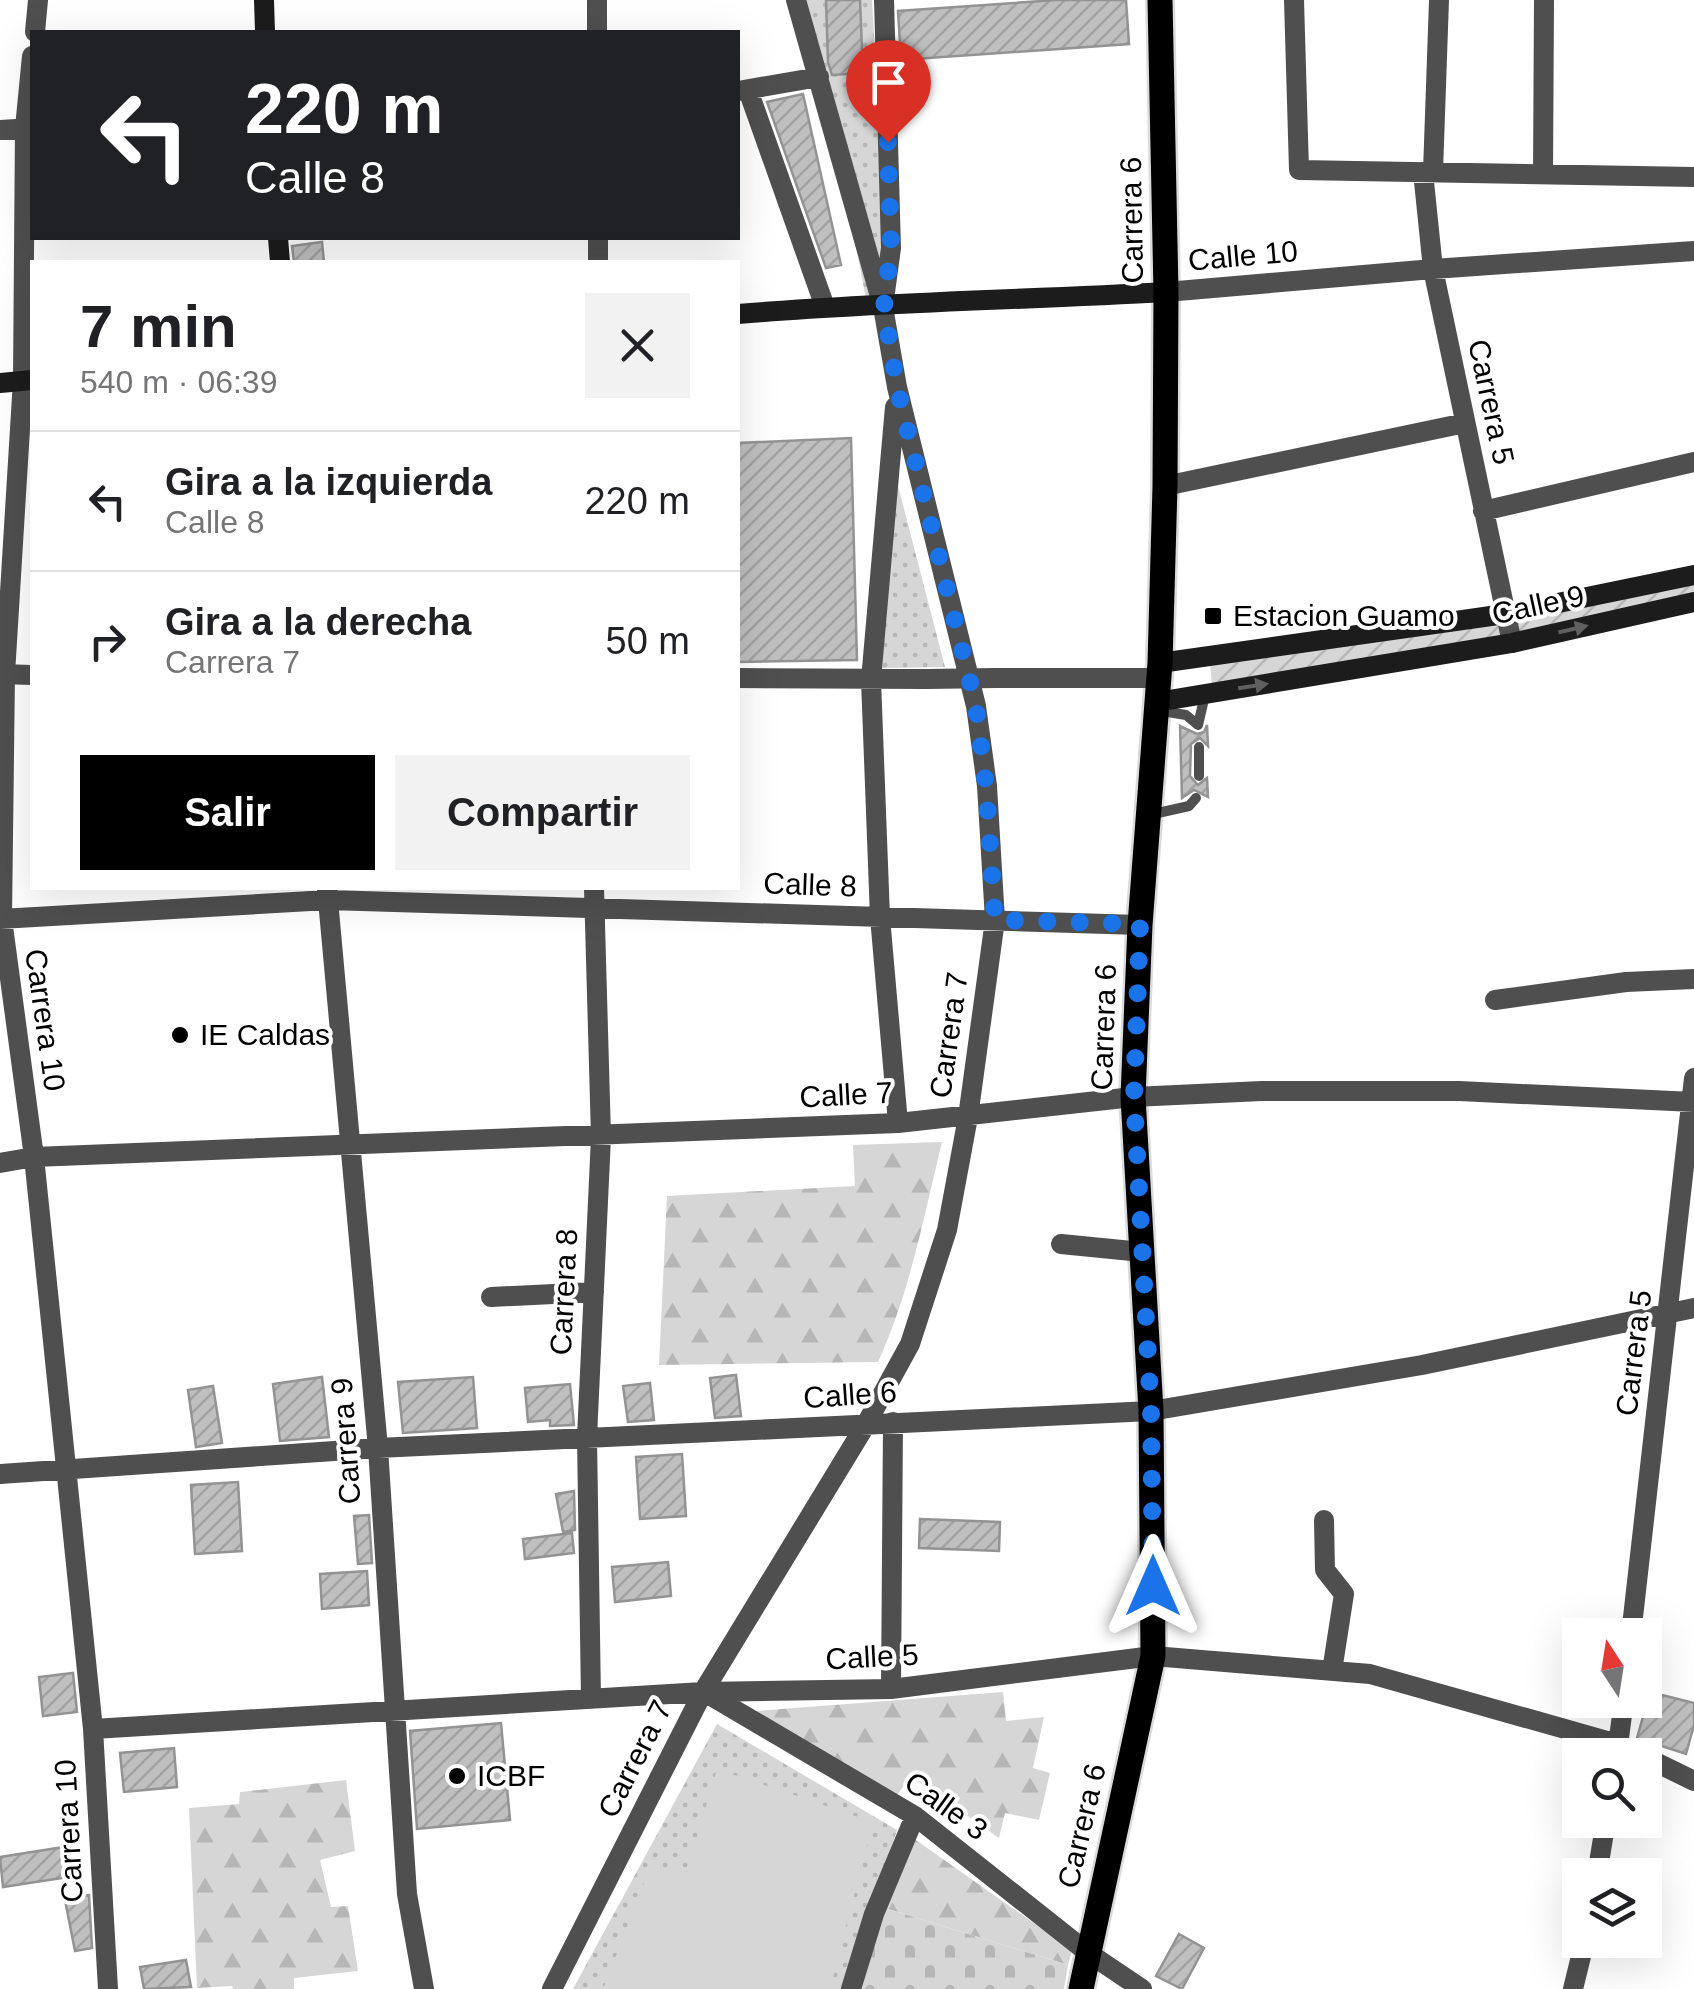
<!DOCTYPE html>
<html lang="es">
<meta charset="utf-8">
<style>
:root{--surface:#fff;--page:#f2f2f2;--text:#202124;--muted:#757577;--line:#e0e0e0;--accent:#000}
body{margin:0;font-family:Arial,sans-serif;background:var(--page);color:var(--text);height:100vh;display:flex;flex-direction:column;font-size:38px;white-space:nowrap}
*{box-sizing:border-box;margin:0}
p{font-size:32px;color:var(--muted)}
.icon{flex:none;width:55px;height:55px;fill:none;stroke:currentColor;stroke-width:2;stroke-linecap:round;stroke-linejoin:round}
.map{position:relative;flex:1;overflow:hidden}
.drawer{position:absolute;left:30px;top:260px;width:710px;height:630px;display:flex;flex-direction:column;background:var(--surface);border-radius:0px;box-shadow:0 10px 40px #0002}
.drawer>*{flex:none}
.guide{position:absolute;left:30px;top:30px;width:710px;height:210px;border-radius:0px;box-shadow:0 10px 40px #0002;background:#202124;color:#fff;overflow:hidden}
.needle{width:65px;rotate:348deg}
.tools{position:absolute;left:1562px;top:1618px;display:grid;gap:20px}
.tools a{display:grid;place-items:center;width:100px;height:100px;border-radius:0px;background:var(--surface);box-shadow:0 10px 40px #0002;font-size:50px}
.pin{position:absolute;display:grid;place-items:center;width:85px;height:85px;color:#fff;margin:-102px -42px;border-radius:50% 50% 50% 0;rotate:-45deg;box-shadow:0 0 10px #0007}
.pin .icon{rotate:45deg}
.me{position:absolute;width:110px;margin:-55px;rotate:0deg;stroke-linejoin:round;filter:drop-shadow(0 0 8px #0008)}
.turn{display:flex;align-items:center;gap:35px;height:210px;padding:0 50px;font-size:45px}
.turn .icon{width:130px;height:130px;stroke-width:2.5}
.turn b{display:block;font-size:70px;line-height:85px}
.round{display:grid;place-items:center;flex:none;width:105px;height:105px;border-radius:0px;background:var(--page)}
.summary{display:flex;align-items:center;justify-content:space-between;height:170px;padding:0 50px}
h1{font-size:60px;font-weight:600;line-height:75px}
.primary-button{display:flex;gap:20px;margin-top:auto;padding:20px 50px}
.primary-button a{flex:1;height:115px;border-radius:0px;background:var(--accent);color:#fff;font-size:40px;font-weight:600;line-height:115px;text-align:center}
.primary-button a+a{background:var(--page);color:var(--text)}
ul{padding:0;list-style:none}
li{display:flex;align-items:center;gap:30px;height:140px;padding:0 50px;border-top:2px solid var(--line)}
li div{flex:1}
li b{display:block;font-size:38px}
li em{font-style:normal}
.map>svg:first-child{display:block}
.grass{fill:url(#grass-dots)}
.forest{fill:url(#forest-firs)}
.cemetery{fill:url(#cemetery-stones)}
.garden{fill:url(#garden-furrows)}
.pitch{fill:#d6d6d6}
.building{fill:url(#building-hatch);stroke:#939393;stroke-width:2.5}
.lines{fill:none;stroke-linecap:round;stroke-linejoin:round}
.primary-casing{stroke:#dbdbdb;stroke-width:30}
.lane{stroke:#4f4f4f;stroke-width:10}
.street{stroke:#4f4f4f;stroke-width:20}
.secondary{stroke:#1c1c1c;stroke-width:20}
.primary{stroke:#000;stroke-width:25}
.street-bridge{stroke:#4f4f4f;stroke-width:20}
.oneway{fill:#606060}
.route{stroke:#1a73e8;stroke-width:18;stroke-dasharray:0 32.4}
.poi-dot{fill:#000;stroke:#fff;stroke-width:4}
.labels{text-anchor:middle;stroke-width:8;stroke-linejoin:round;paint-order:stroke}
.street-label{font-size:30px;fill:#000;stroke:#fff}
.poi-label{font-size:30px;fill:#000;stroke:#fff;text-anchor:start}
</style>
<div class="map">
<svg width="1694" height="1989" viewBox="0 0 1694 1989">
<defs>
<pattern id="grass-dots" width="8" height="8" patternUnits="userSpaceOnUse" patternTransform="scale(2.5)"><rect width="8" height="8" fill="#d6d6d6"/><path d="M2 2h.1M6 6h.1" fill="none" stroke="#b6b6b6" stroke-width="1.8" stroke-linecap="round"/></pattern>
<pattern id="forest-firs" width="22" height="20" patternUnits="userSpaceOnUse" patternTransform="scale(2.5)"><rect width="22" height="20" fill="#d6d6d6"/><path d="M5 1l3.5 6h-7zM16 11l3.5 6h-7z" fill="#b6b6b6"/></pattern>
<pattern id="cemetery-stones" width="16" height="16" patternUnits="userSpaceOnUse" patternTransform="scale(2.5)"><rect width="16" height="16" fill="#d6d6d6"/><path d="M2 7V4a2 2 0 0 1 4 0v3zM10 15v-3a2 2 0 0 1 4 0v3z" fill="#b6b6b6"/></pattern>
<pattern id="garden-furrows" width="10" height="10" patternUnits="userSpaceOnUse" patternTransform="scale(2.5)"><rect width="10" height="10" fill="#d6d6d6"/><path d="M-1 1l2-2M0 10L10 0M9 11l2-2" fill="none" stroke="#b6b6b6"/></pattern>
<pattern id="building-hatch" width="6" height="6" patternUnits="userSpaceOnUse" patternTransform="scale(2.5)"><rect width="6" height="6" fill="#bfbfbf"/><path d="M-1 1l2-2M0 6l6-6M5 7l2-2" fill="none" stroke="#a2a2a2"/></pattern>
</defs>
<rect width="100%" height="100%" fill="#fff"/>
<!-- grass -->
<path class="grass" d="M797,0h75l17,295 -23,4 -43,-225z
M890,455l55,212 -63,1z
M717,1724l180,106 -54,159h-270z"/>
<!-- forest -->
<path class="forest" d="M942,1142c-18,74 -32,150 -64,220l-219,3 8,-169 188,-10 -2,-41z
M1003,1692l3,29 38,-4 -11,51 17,5 -11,47 -34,-7 -6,25 -88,-62 -21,29 -159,-92z
M346,1780l9,71 -35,9 11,47 17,-1 10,65 -64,7v11h-61l-1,-3 -35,2 -8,-180 50,-4 1,-12z
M913,1838l159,112 -4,15 -183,-57z"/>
<!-- cemetery -->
<path class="cemetery" d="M885,1908l183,57 -4,24h-206z"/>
<!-- garden -->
<path class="garden" d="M1694,579v17l-176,39 -5,-18z
M1501,619l2,20 -291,46 -2,-22z"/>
<!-- pitch -->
<path class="pitch" d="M717,1769l156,53 -43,167h-227l47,-121 36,6z"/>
<!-- building -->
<path class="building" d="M826,0h34l3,73 -31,2 -4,-13z
M1056,0h70l3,44 -228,16 -3,-49z
M803,94l38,171 -15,3 -59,-166z
M322,242l2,20h-30l-2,-16z
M851,438l6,222 -119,2v-219z
M1207,725l1,21 -8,-8 -9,6 -1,32 8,9 9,-7 1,19 -14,-7 -12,8 -2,-72 17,8 7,-2z
M736,1375l5,41 -26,2 -5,-40z
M322,1377l7,60 -49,4 -7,-57z
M473,1377l4,51 -74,5 -5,-51z
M650,1383l4,37 -26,2 -5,-36z
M570,1384l4,41 -24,1v-6l-22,2 -3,-34z
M213,1386l9,57 -26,4 -8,-57z
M682,1454l4,62 -46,3 -4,-62z
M238,1482l4,69 -47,3 -4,-69z
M574,1491l1,39 -12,2 -7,-38z
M369,1515l3,48 -14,1 -4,-48z
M920,1519l80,3 -1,29 -80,-3z
M572,1533l2,20 -49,6 -2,-20z
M668,1562l3,34 -56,6 -3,-35z
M367,1571l2,34 -47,4 -2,-35z
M73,1673l4,39 -34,4 -4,-39z
M1650,1692l44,11v22l-8,29 -49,-16z
M501,1723l9,97 -93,9 -7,-98z
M174,1748l3,39 -53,5 -4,-39z
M70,1846l5,30 -72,11 -3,-30z
M89,1895l3,53 -17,3 -10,-51z
M1179,1934l25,14 -22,41 -26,-13z
M186,1960l5,27 -47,2 -4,-22z"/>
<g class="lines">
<!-- primary casing -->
<g class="primary-casing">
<path id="primary" d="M1081,1989l72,-333 -2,-245 -18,-314 7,-172 20,-262 5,-177 1,-194 -6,-292"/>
</g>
<!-- lane -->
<path class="lane" d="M1156,710l30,5 12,10 7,-30
M1199,747v29
M1149,815l40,-9 7,-8"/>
<!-- street -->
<path class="street" d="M597,0v32
M796,0l85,300
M1294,0l5,170 395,7
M35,32l3,-32
M32,56l-7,72 -2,252 -18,294 -3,245 32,238 59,572 15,260
M748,90l77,217
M738,91l81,-14
M0,130l32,-2
M1423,172l10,97 79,374
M1433,172l6,-172
M1543,174l1,-174
M598,262v-24
M1166,292l267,-23 261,-18
M895,407l-24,273 9,237 18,206
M1165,486l300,-63
M1483,511l211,-49
M0,674l32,1
M738,678l189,1
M996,678h163
M327,889l51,559 29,446 17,95
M0,919l328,-19 812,25
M1495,1000l131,-18 68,-3
M0,1163l34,-6 864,-34 235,-26 129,-6h197l235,11
M1061,1244l81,8
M491,1297l103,-5
M0,1474l378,-26 773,-37 271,-46 272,-57
M1324,1520l1,50 19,24 -12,77
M1631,1635l63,-557
M891,1689l2,-267
M706,1693l209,123 172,136 55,37
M591,1699l-4,-262 14,-300 -7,-249
M93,1729l610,-37 188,-3 262,-33 217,18 248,70 23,11
M1617,1753l7,-53
M1645,1757l49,24
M1597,1875l9,-55
M552,1989l151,-297 162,-266 45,-82 37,-114 21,-113 27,-197 -8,-134 -11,-80 -79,-319 -14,-80 8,-59 -7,-248
M851,1989l23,-75 41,-98
M1573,1989l12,-49"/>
<!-- secondary -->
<path class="secondary" d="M264,0l1,32
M278,238l2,24
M738,314c142,-12 285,-14 428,-22
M0,383l32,-3
M1160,663l345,-49 189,-39
M1157,702l355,-59 182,-41"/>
<!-- primary -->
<use href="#primary" class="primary"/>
<!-- street-bridge -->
<path class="street-bridge" d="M927,679l69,-1"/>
</g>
<!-- one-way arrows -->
<defs><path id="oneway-solid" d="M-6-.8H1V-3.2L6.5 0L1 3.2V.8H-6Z" transform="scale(2.5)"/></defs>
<g class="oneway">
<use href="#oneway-solid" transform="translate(1573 629) rotate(-13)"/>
<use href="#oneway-solid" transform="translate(1253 686) rotate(-9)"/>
</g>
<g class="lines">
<!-- route -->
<path class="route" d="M888,142l3,106 -7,59 13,80 79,319 10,80 9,134 145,4 -6,173 17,314 2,175"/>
</g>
<!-- markers -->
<g class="poi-dot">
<rect x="1203" y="606" width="20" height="20" rx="5"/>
<circle cx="180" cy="1035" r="10"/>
<circle cx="457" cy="1776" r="10"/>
</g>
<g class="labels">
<!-- street labels -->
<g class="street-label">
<text transform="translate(1132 220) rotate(-91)" y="10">Carrera 6</text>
<text transform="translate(1243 256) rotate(-5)" y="10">Calle 10</text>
<text transform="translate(1491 402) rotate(78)" y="10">Carrera 5</text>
<text transform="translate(1538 605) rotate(-12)" y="10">Calle 9</text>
<text transform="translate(810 885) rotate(2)" y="10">Calle 8</text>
<text transform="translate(45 1020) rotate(82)" y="10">Carrera 10</text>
<text transform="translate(1104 1027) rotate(-88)" y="10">Carrera 6</text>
<text transform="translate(949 1035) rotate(-82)" y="10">Carrera 7</text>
<text transform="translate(846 1095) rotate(-3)" y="10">Calle 7</text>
<text transform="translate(564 1292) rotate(-87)" y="10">Carrera 8</text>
<text transform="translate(1634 1353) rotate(-83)" y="10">Carrera 5</text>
<text transform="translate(850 1395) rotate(-4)" y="10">Calle 6</text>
<text transform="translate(346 1441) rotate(-94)" y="10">Carrera 9</text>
<text transform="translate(872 1657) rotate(-3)" y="10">Calle 5</text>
<text transform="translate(635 1759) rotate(-63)" y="10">Carrera 7</text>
<text transform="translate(946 1806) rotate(36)" y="10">Calle 3</text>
<text transform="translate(1082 1826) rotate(-77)" y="10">Carrera 6</text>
<text transform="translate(69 1831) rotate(-93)" y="10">Carrera 10</text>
</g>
<!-- poi labels -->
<g class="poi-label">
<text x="1233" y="626">Estacion Guamo</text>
<text x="200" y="1045">IE Caldas</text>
<text x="477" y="1786">ICBF</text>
</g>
</g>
</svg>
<div class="tools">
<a><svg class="needle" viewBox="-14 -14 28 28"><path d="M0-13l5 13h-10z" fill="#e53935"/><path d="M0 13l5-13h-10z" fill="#757577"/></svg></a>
<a><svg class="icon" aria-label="search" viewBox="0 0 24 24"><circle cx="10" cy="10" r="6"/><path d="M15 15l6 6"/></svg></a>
<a><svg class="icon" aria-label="layers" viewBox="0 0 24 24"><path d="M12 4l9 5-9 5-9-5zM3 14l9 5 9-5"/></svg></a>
</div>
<div class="pin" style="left:888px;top:142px;background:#d93025"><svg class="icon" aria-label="arrive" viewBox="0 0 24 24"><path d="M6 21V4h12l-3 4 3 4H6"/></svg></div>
<svg class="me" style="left:1153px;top:1586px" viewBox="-20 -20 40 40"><path d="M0-17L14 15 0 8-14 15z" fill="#1a73e8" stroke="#fff" stroke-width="4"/></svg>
<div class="guide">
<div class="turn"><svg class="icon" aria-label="left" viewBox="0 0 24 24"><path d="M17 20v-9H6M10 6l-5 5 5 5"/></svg><div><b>220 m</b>Calle 8</div></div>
</div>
<section class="drawer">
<div class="summary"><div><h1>7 min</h1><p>540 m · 06:39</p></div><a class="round"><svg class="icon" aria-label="close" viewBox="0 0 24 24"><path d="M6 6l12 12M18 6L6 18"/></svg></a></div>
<ul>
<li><svg class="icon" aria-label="left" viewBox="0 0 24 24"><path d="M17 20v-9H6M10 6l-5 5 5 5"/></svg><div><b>Gira a la izquierda</b><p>Calle 8</p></div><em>220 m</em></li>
<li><svg class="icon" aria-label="right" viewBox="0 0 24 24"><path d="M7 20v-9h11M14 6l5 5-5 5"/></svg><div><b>Gira a la derecha</b><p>Carrera 7</p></div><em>50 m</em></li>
</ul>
<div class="primary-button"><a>Salir</a><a>Compartir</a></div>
</section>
</div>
